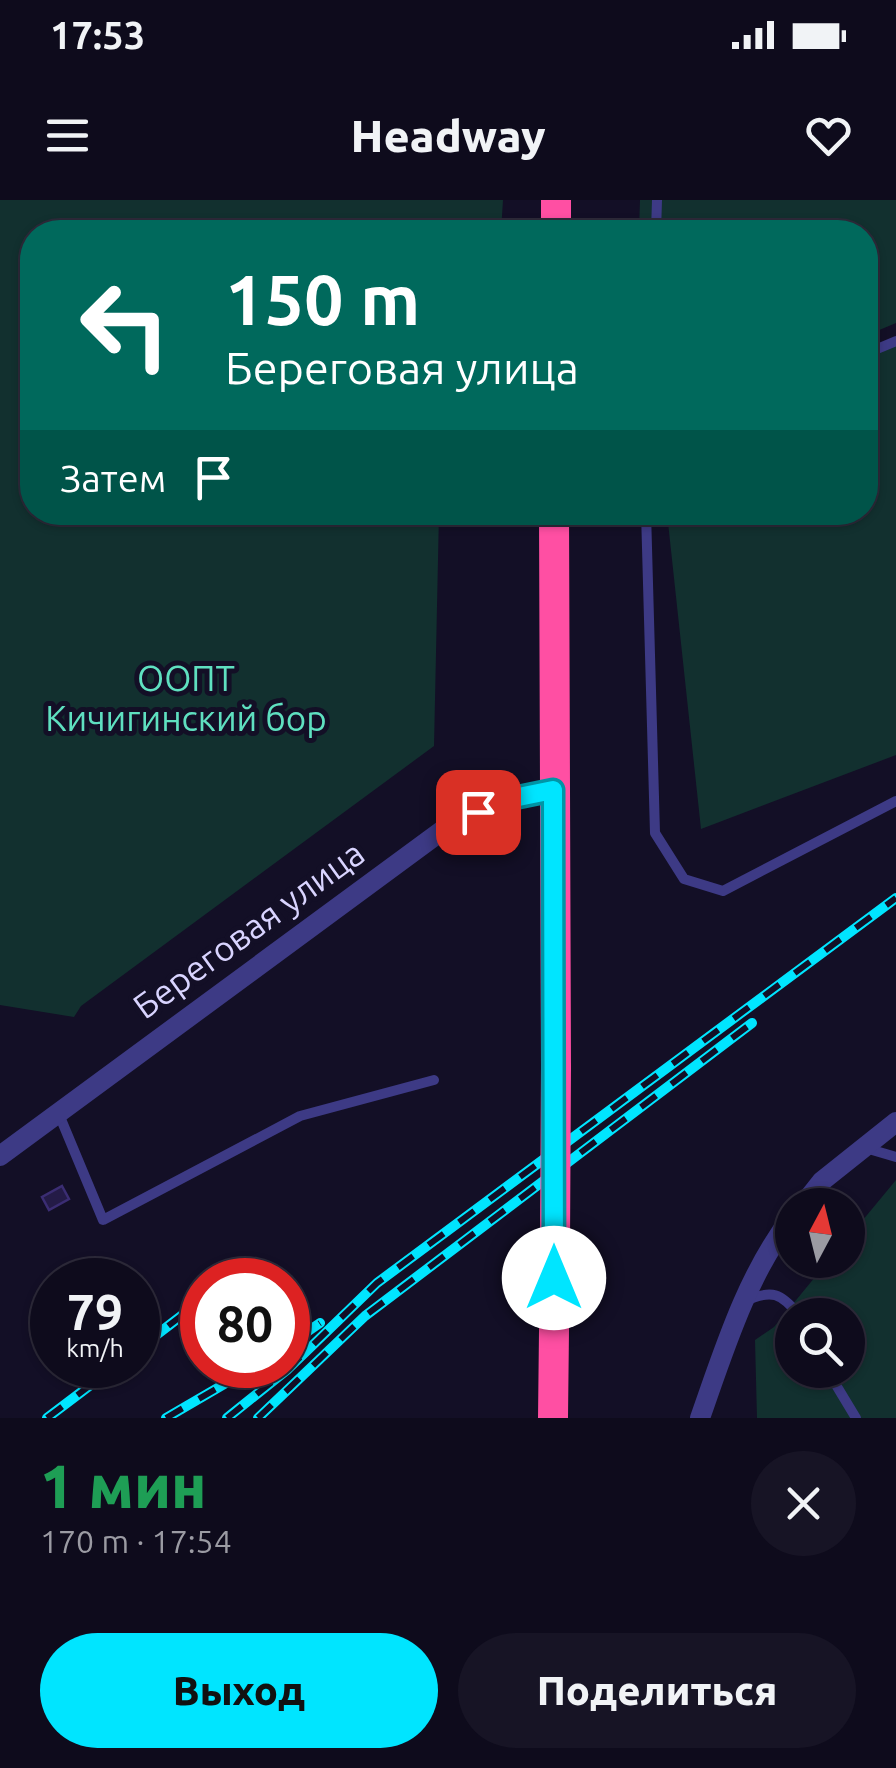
<!DOCTYPE html>
<html lang="ru">
<meta charset="utf-8">
<style>
:root{--surface:#0e0b1c;--page:#171425;--text:#f1f3f6;--muted:#9b9ba3;--line:#2e2b3b;--accent:#00e5ff}
body{margin:0;font-family:Ubuntu,sans-serif;background:var(--page);color:var(--text);height:100vh;display:flex;flex-direction:column;font-size:38px;white-space:nowrap}
*{box-sizing:border-box;margin:0}
p{font-size:32px;color:var(--muted)}
.icon{flex:none;width:55px;height:55px;fill:none;stroke:currentColor;stroke-width:2;stroke-linecap:round;stroke-linejoin:round}
.map{position:relative;height:1218px;overflow:hidden}
.sheet{display:flex;flex-direction:column;background:var(--surface);flex:1}
.sheet>*{flex:none}
.guide{position:absolute;left:20px;top:20px;width:858px;height:305px;border-radius:40px;box-shadow:0 2px 8px #0004,0 0 0 2px var(--line);background:#00695c;color:#fff;overflow:hidden}
.needle{width:65px;rotate:7deg}
.controls{position:absolute;left:775px;top:988px;display:grid;gap:20px}
.controls a{display:grid;place-items:center;width:90px;height:90px;border-radius:50%;background:var(--surface);box-shadow:0 2px 8px #0004,0 0 0 2px var(--line);font-size:50px}
.speed{position:absolute;left:30px;top:1058px;display:flex;gap:20px;font-size:50px;font-weight:700;text-align:center}
.speed>*{display:grid;place-content:center;width:130px;height:130px;border-radius:50%;background:var(--surface);box-shadow:0 2px 8px #0004,0 0 0 2px var(--line);line-height:1}
.speed small{font-size:25px;font-weight:400}
.speed .limit{border:15px solid #d22;background:#fff;color:#111}
.pin{position:absolute;display:grid;place-items:center;width:85px;height:85px;color:#fff;margin:-42px;border-radius:20px;box-shadow:0 5px 15px #0006}
.me{position:absolute;width:110px;margin:-55px;rotate:0deg;stroke-linejoin:round;filter:drop-shadow(0 0 8px #0008)}
.turn{display:flex;align-items:center;gap:35px;height:210px;padding:0 40px;font-size:45px}
.turn .icon{width:130px;height:130px;stroke-width:2.5}
.turn b{display:block;font-size:70px;line-height:85px}
.then{display:flex;align-items:center;height:95px;padding:0 40px;background:#0003;gap:20px;font-size:38px}
.round{display:grid;place-items:center;flex:none;width:105px;height:105px;border-radius:52px;background:var(--page)}
.summary{display:flex;align-items:center;justify-content:space-between;height:170px;padding:0 40px}
h1{font-size:60px;font-weight:800;line-height:75px;color:#1e9e55}
.cta{display:flex;gap:20px;margin-top:auto;padding:20px 40px}
.cta a{flex:1;height:115px;border-radius:60px;background:var(--accent);color:#111;font-size:40px;font-weight:800;line-height:115px;text-align:center}
.cta a+a{background:var(--page);color:var(--text)}
.status{display:flex;justify-content:space-between;align-items:center;height:70px;padding:0 50px;background:var(--surface);direction:ltr}
.status svg{height:28px;fill:currentColor}
header{display:flex;justify-content:space-between;align-items:center;height:130px;padding:0 40px;background:var(--surface);font-size:45px;font-weight:800}
.map>svg:first-child{display:block}
.green{fill:#12302f;fill-rule:evenodd}
.building{fill:#241b47;stroke:#3b2d73;stroke-width:2.5}
.lines{fill:none;stroke-linecap:round;stroke-linejoin:round}
.lane{stroke:#3d3a85;stroke-width:10}
.street{stroke:#3d3a85;stroke-width:20}
.highway{stroke:#ff4fa3;stroke-width:30}
.rail-casing{stroke:#00e5ff;stroke-width:10}
.rail{stroke:#130f26;stroke-width:6;stroke-dasharray:19;stroke-linecap:butt}
.highway-bridge{stroke:#ff4fa3;stroke-width:30}
.route-casing{stroke:#0095a6;stroke-width:25}
.route{stroke:#00e5ff;stroke-width:18}
.labels{text-anchor:middle;stroke-width:10;stroke-linejoin:round;paint-order:stroke}
.park-label{font-size:35px;fill:#5fe0c0;stroke:#130f26}
.street-label{font-size:35px;fill:#d9d4ff;stroke:#130f26}
</style>
<div class="status"><b>17:53</b><svg viewBox="0 0 49 12"><path d="M0 12V9h3v3zM5 12V6h3v6zM10 12V3h3v9zM15 12V0h3v12zM26 1h20v11H26zM47 4h2v5h-2z"/></svg></div>
<header><svg class="icon" aria-label="menu" viewBox="0 0 24 24"><path d="M4 6h16M4 12h16M4 18h16"/></svg>Headway<svg class="icon" aria-label="heart" viewBox="0 0 24 24"><path d="M12 20l-8-8c-3-5 5-10 8-4 3-6 11-1 8 4z"/></svg></header>
<div class="map">
<svg width="896" height="1218" viewBox="0 0 896 1218">
<rect width="100%" height="100%" fill="#130f26"/>
<!-- green -->
<path class="green" d="M0,0h503l-2,32h-469v280l407,1 -5,233 -353,260 -7,11 -74,-12z
M640,0h256v123l-31,13v-104h-226z
M896,139v416l-195,74 -34,-316 198,-1v-159z
M896,980v238h-139l-2,-78 19,-13 55,-67h19v-22zM792,1115h56v55h-56z"/>
<!-- building -->
<path class="building" d="M62,986l7,13 -20,11 -7,-13z"/>
<g class="lines">
<!-- lane -->
<path class="lane" d="M656,32l1,-32
M865,154l31,-13
M646,312l9,321 29,46 39,12 173,-90
M58,912l45,108 197,-104 134,-36
M862,947l34,10
M745,1101c27,-12 36,-8 54,14
M827,1170l29,48"/>
<!-- street -->
<path class="street" d="M0,956l451,-332 53,-24 49,-10
M803,1005l19,-24 74,-59
M700,1218c24,-68 47,-143 92,-201"/>
<!-- highway -->
<path class="highway" d="M556,32v-32
M554,312l2,555
M553,1218l2,-175"/>
<!-- rail casing -->
<g class="rail-casing">
<path id="rail" d="M288,1145l32,-22
M138,1149l64,-49
M47,1218l70,-53
M166,1218l91,-53
M227,1218l61,-49 89,-86 519,-385
M258,1218l107,-102 387,-293"/>
</g>
<!-- rail -->
<use href="#rail" class="rail"/>
<!-- highway-bridge -->
<path class="highway-bridge" d="M555,1043l1,-176"/>
</g>
<g class="lines">
<!-- route casing -->
<g class="route-casing">
<path id="route" d="M478,612l26,-12 49,-10 1,488"/>
</g>
<!-- route -->
<use href="#route" class="route"/>
</g>
<g class="labels">
<!-- park labels -->
<g class="park-label">
<text x="186" y="491">ООПТ<tspan x="186" dy="40">Кичигинский бор</tspan></text>
</g>
<!-- street labels -->
<g class="street-label">
<text transform="translate(249 730) rotate(-36)" y="12">Береговая улица</text>
</g>
</g>
</svg>
<div class="controls">
<a><svg class="needle" viewBox="-14 -14 28 28"><path d="M0-13l5 13h-10z" fill="#e53935"/><path d="M0 13l5-13h-10z" fill="#9b9ba3"/></svg></a>
<a><svg class="icon" aria-label="search" viewBox="0 0 24 24"><circle cx="10" cy="10" r="6"/><path d="M15 15l6 6"/></svg></a>
</div>
<div class="speed"><div>79<small>km/h</small></div><div class="limit">80</div></div>
<div class="pin" style="left:478px;top:612px;background:#d93025"><svg class="icon" aria-label="arrive" viewBox="0 0 24 24"><path d="M6 21V4h12l-3 4 3 4H6"/></svg></div>
<svg class="me" style="left:554px;top:1078px" viewBox="-20 -20 40 40"><circle r="19" fill="#fff"/><path d="M0-13L10 11 0 6-10 11z" fill="#00e5ff"/></svg>
<div class="guide">
<div class="turn"><svg class="icon" aria-label="left" viewBox="0 0 24 24"><path d="M17 20v-9H6M10 6l-5 5 5 5"/></svg><div><b>150 m</b>Береговая улица</div></div>
<div class="then">Затем<svg class="icon" aria-label="arrive" viewBox="0 0 24 24"><path d="M6 21V4h12l-3 4 3 4H6"/></svg></div>
</div>
</div>
<section class="sheet">
<div class="summary"><div><h1>1 мин</h1><p>170 m · 17:54</p></div><a class="round"><svg class="icon" aria-label="close" viewBox="0 0 24 24"><path d="M6 6l12 12M18 6L6 18"/></svg></a></div>
<div class="cta"><a>Выход</a><a>Поделиться</a></div>
</section>
